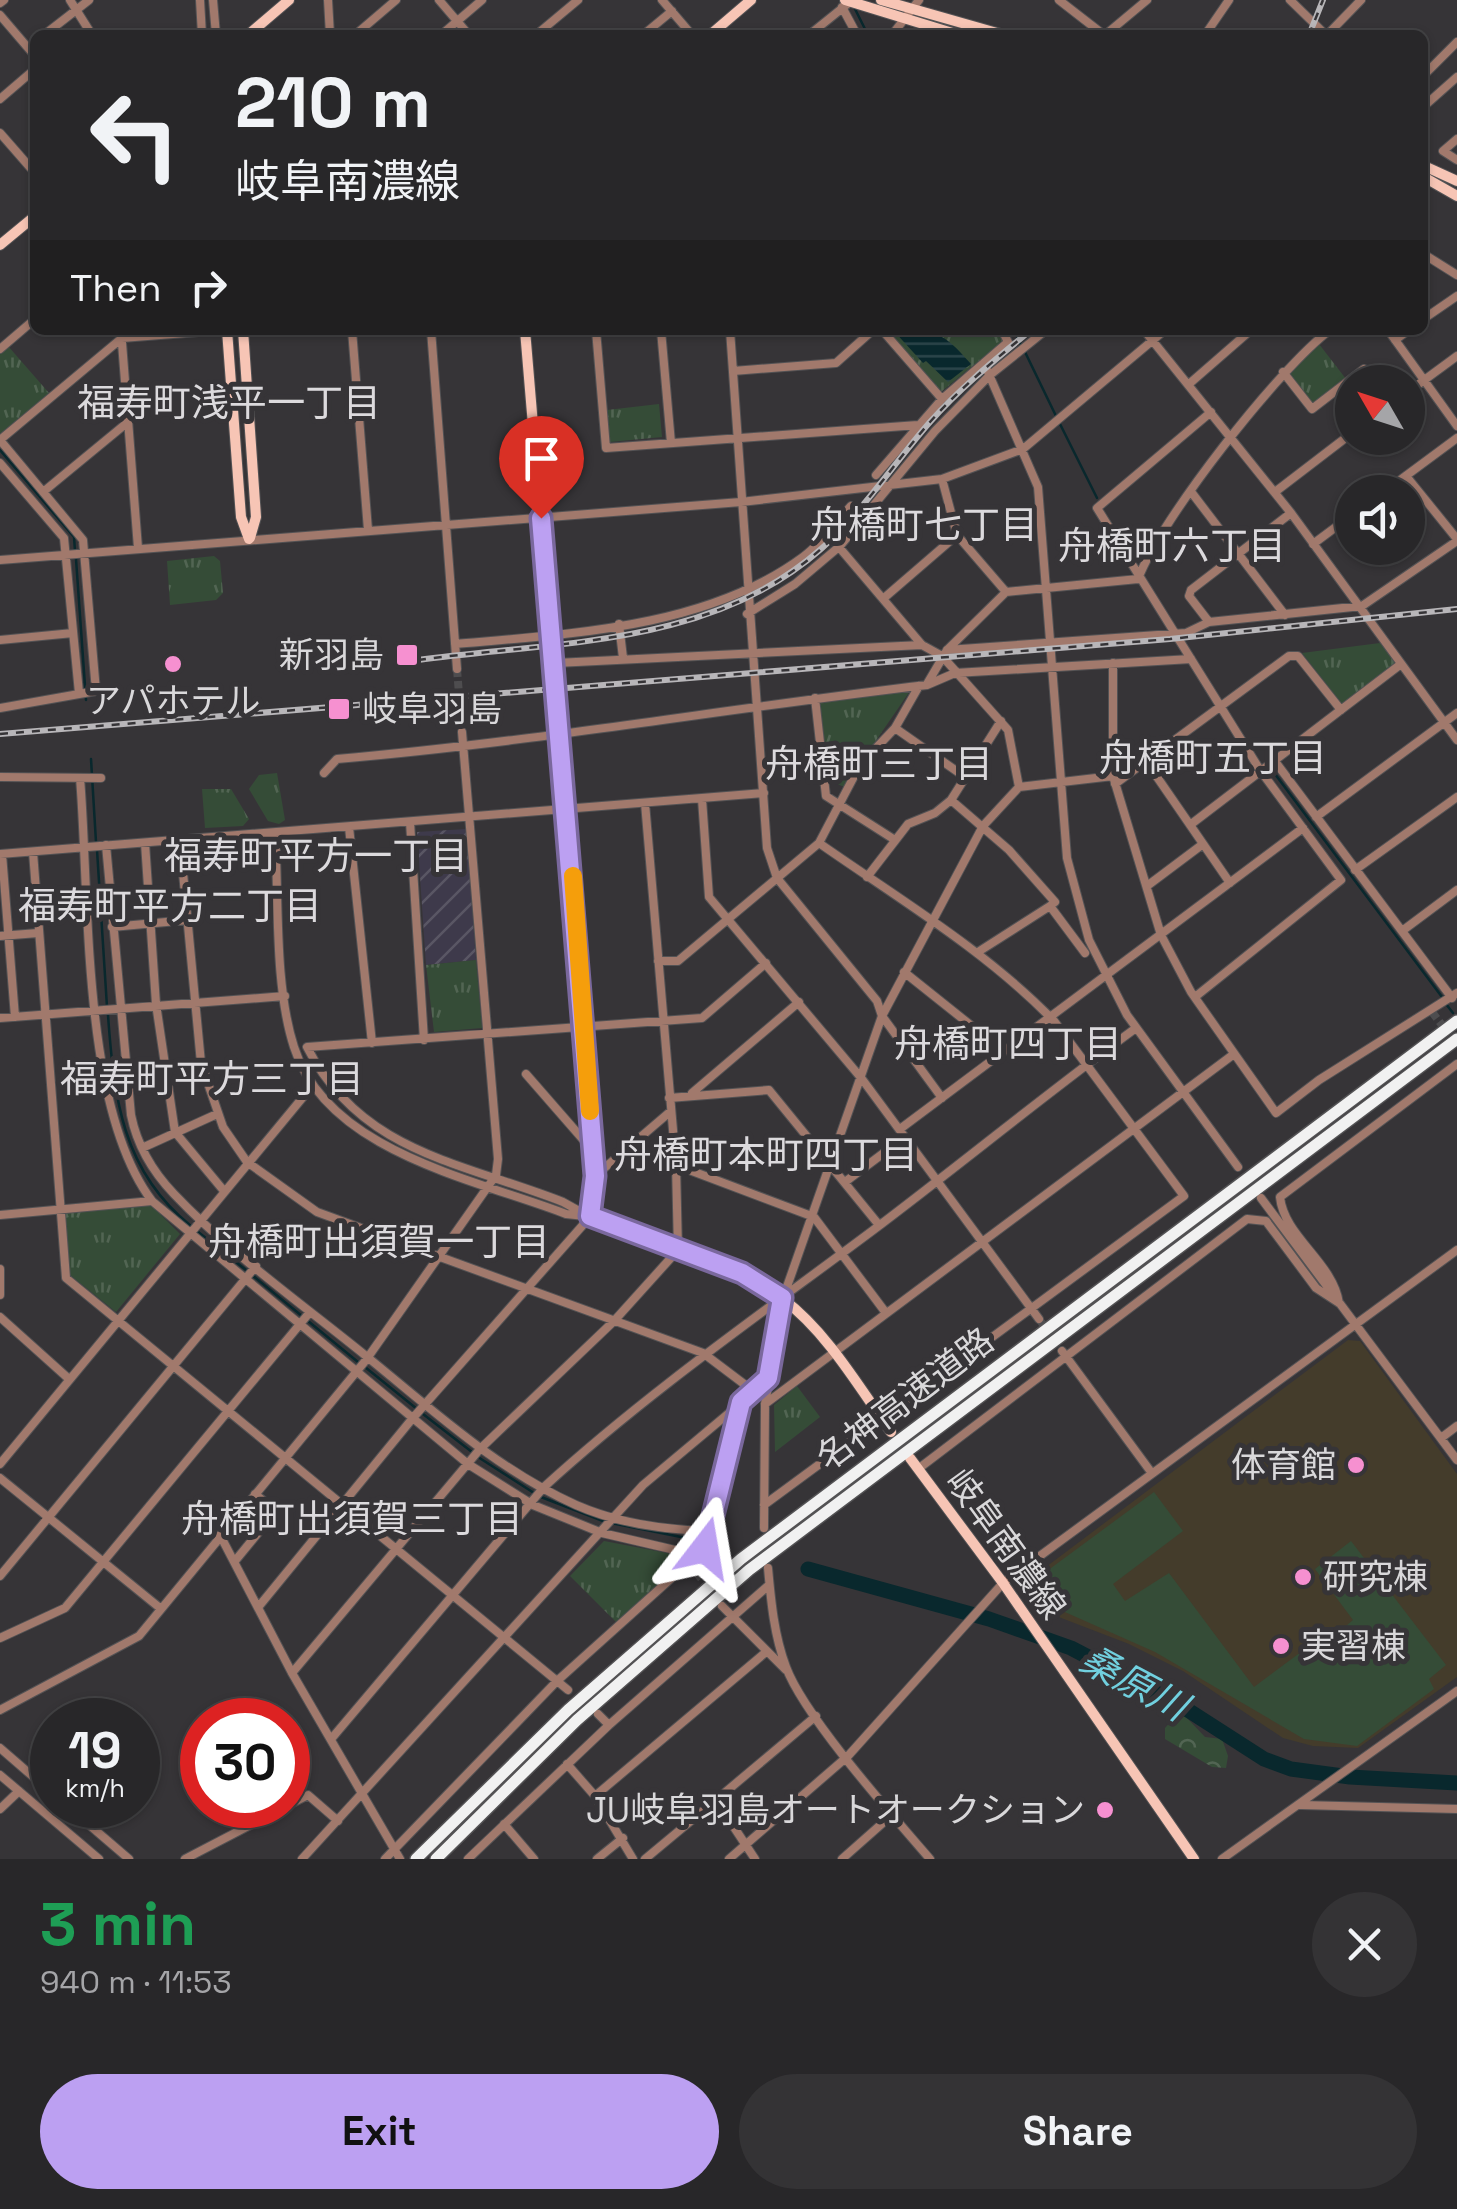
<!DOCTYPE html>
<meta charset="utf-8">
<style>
:root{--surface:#282729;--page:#343335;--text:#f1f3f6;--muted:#a5a5a8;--line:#444446;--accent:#bca0f2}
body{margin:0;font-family:"Space Grotesk","Noto Sans JP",sans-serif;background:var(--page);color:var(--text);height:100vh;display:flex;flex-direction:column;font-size:38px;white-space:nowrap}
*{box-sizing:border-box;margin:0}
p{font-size:32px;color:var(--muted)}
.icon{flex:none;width:55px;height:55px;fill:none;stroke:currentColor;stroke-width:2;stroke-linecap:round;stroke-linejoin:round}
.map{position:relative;height:1859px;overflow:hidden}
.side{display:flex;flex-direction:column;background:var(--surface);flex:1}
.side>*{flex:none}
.banner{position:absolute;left:30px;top:30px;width:1398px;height:305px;border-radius:15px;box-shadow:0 2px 8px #0004,0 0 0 2px var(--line);background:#282729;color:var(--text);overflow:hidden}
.needle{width:65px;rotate:309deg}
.fabs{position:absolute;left:1335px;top:365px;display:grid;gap:20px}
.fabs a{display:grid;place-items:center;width:90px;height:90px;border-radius:50%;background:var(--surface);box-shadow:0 2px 8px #0004,0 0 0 2px var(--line);font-size:50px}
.speed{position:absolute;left:30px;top:1698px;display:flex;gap:20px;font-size:50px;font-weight:700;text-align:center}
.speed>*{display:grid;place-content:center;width:130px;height:130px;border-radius:50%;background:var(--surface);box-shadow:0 2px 8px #0004,0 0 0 2px var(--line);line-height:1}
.speed small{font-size:25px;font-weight:400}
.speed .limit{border:15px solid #d22;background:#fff;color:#111}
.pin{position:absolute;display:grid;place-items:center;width:85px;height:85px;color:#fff;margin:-102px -42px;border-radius:50% 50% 50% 0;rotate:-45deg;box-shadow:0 0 10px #0007}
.pin .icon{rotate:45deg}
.me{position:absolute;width:110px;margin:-55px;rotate:14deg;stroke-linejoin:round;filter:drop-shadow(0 0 8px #0008)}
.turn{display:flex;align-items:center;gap:35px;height:210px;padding:0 40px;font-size:45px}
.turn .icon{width:130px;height:130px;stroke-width:2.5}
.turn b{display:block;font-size:70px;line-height:85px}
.then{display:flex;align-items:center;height:95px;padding:0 40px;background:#0003;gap:20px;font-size:38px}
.round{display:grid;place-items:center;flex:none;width:105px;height:105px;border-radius:52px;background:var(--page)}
.head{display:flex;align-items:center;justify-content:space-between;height:170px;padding:0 40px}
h1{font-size:60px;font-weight:600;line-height:75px;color:#1e9e55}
.action{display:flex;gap:20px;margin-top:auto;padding:20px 40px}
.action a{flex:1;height:115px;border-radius:60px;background:var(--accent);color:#111;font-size:40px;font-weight:600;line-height:115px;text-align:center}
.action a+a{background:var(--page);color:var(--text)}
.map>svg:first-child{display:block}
.industrial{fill:url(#industrial-furrows)}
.education{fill:#443c2b}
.grass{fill:url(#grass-tufts)}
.forest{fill:url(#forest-crowns)}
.garden{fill:#354c37}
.water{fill:url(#water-rules)}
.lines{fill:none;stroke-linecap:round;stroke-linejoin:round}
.stream{stroke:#09282d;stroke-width:2.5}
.river{stroke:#09282d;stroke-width:15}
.minor-tunnel{stroke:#4e4d4f;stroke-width:8;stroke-dasharray:8 4;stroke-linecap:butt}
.minor-casing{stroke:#535254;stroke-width:10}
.major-casing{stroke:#535254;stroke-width:12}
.highway-casing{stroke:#535254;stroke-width:14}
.minor{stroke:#a1796c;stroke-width:8}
.major{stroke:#f7c5b5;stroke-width:10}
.highway{stroke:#f1f1f1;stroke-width:11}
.rail-casing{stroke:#b8b6b9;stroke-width:6}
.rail{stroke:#363437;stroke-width:2.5;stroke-dasharray:8;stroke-linecap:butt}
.route-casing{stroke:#7a689d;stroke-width:25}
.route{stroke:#bca0f2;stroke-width:18}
.slow{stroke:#f59e0b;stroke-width:18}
.poi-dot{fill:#f690d0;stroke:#363437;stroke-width:4}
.labels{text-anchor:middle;stroke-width:10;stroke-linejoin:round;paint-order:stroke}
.poi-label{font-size:35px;fill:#d9d8da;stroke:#363437;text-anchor:end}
.street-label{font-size:35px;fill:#d9d8da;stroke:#363437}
.neighbourhood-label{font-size:38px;fill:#dcdadd;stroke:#363437}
.water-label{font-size:38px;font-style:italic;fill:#71d0df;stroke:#363437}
</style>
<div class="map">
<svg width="1457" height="1859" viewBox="0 0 1457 1859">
<defs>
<pattern id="industrial-furrows" width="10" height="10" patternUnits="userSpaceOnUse" patternTransform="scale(2.5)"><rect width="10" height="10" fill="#3e3a4b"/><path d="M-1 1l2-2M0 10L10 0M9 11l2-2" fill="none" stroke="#595664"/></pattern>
<pattern id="grass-tufts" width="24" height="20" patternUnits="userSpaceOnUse" patternTransform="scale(2.5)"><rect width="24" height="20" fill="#354c37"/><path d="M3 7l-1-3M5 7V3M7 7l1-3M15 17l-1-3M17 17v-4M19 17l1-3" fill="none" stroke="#526553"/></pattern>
<pattern id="forest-crowns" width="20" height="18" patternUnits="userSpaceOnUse" patternTransform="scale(2.5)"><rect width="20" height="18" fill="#354c37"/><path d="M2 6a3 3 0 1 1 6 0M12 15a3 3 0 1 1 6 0" fill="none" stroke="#526553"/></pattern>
<pattern id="water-rules" width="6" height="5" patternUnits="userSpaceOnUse" patternTransform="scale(2.5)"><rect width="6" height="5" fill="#09282d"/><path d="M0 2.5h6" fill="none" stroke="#2c464b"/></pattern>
</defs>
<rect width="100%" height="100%" fill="#363437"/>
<!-- industrial -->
<path class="industrial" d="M466,829l10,131 -50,5 -9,-133z"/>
<!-- education -->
<path class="education" d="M1348,1340l12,1 97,133v203l-99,71 -45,-2 -30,-8 -100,-67 -54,-27 -99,-38 -12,-18z"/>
<!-- grass -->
<path class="grass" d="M887,330h111l5,11 -62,51z
M1319,344l27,35 -33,26 -26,-33z
M8,346l41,47 -49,41v-81z
M659,404l3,33 -52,5 -3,-32z
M214,556l6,5 3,32 -7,7 -46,5 -3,-44z
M1380,643l16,20 -54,41 -40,-51z
M910,691l-66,96 -15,-7 -9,-78z
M277,773l8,47 -6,4 -11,-3 -19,-32 10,-14z
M202,789h29l18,30 -6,7 -38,2z
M476,960l6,68 -48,4 -8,-67z
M150,1204l30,30 -64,78 -46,-37 -5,-62z
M797,1386l23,31 -45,35 -1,-47z
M604,1541l68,13 10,9 -66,59 -46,-46z"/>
<!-- forest -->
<path class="forest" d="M1185,1716l20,21 17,2 6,17 -2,12 -14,-1 -47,-28v-11l10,-11z"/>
<!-- garden -->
<path class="garden" d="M1154,1492l29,39 -70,53 12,17 44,-28 85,114 74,-55 5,5 20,-17 -38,-51 36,-28 95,124 -17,14 5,10 -77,57 -53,-7 -149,-87 -115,-51 -12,-16z"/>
<!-- water -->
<path class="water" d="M893,330c43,0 49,1 78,34l-23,18 -22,-21 -3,2z"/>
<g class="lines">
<!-- stream -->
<path class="stream" d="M855,9l13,26
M1014,330l7,15
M1025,352l31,64
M1060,424l37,74
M0,450l74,87 1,14
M76,559l10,141
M91,759l5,83
M1272,770l170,227
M97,850l10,157
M1446,1004l7,9
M108,1015c6,83 14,156 83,211
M197,1231l49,39
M252,1275l106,87
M365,1367l52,42
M423,1414l49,38
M478,1457l56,36
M541,1497l62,24
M611,1523l90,18
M709,1543l9,1"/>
<!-- river -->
<path class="river" d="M808,1569l181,50 82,29 109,57 84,54 27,10 59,8 107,6"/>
<!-- minor-tunnel -->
<path class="minor-tunnel" d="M457,669l5,63
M1432,1012l16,21
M1039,1319l23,32
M689,1563l21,27"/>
<!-- minor casing -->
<g class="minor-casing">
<path id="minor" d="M70,0l22,35
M200,0l2,35
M213,0l3,35
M328,0l2,35
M439,0l30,35
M662,0l30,35
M1059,0l45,35
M1290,0l36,35
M0,3l4,-3
M842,7l15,28
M0,15l35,41
M44,35l45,-35
M355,35l41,-35
M441,35l41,-35
M536,35l42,-35
M643,35l29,-24
M809,35l41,-33
M892,35l27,-35
M1105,35l42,-35
M1205,35l24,-35
M1327,35l34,-35
M1422,77l35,-35
M0,99l35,-30
M1422,108l35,-31
M0,133l35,40
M1457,139l-14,12 14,9
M1422,253l35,22
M1422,320l35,-24
M121,330l17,218
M352,330l16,200
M431,330l26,339
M596,330l10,118 312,-23
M661,330l10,113
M730,330l37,518 10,30 100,123 5,15 60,82
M882,330l60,69
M1144,330l147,183 166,227
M1388,330l69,96
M1395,340l14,-10
M0,349l35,-30
M984,363l54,124 29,371 22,82 38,75 111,152
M733,371l103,-8 37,-33
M1283,372l29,37 52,-40 10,13
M1189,384l62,-54
M1408,392l49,-36
M0,440l83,100 13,151 -96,17
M0,440l122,-102 102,-8
M0,463l64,75 15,155
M876,475l66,-76 66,-57 -6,-12
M1406,476l51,63
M942,479l15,56 49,57
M43,492l85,-70
M1275,492l77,-59
M1384,492l73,-54
M1192,493l93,122
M827,533l95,112 20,11 66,74 11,57
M1313,544l39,-29
M0,560l741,-58 201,-23 81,-30 142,-119
M1138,579c22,-59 141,-211 192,-249
M884,598l73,-63
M747,614l48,-30 45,-38 95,-115 55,-56 56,-45
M1209,622l-20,-26 2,-6 100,-77
M619,624l4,34
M0,640l73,-7
M455,644c115,-10 252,-16 348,-87 18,-13 33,-34 48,-51
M947,650l239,-17 23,-11 153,-16 95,-65
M556,663l366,-18
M1113,663v113l48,159 30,57 85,121 43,-33 138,-87
M927,684l20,-34 59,-58 132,-13
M815,698l11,98 69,44
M895,728l70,49
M1274,760l178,238
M1146,761l84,122
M324,773l13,-14c197,-17 393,-51 590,-74l28,-12 236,-14
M0,777l101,1
M80,778c10,119 1,329 72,423l316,263 65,41 69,28 73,17 14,13
M1115,784l174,-128h9l43,54
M702,799l7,98 153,182 177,240
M951,800l58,50 46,52 -5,4 35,47
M1316,817l141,-104
M410,822l14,218
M1190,825l211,-161
M349,827l23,216
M275,833c4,66 -1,152 19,214 33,105 181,132 272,167l19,2
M180,841l21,222 22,64 24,35 70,50 386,141 49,37
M145,843l11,161 19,128 49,59
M106,845l25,270c6,30 22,57 43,79 57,60 128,110 192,162 68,55 130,113 210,149 41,18 90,25 134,26
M33,852l33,426 502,412
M0,854l764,-61
M2,854l13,163
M1355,870l102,-73
M867,877l41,-53 27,-11 16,-13 50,-79
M1147,886l56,-42
M112,927l76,-7
M1402,931l55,-41
M0,936l38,-3
M978,952l72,-46
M658,961h20l141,-118 41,-78 35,-37 24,-42
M904,972l99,79
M1195,997l146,-117 -81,-110 -163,-262 114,-96
M0,1018l285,-22
M123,1071l78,-8
M526,1074l68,78
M692,1093l107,-91
M669,1098l100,-8 110,135
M900,1129l403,-301
M142,1148l75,-34
M676,1165l138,52 72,96
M595,1176l76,-65
M845,1182l60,-45
M1261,1198l196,262
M0,1215l152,-14
M590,1217l-27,-15c-102,-40 -202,-49 -256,-155l395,-29 64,-55
M0,1269v26
M1339,1303c-6,-41 -55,-66 -59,-106l177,-133
M0,1317l69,62
M1062,1351l89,121
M765,1404l469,-350
M1441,1438l16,-12
M0,1464l313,-379
M918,1469l329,-250 19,2 50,67 23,15
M0,1478l160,130
M764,1505l420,-309 -130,-175c-69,-71 -155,-122 -235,-178
M764,1528l1,-124 18,-106 99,-282 101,-190 36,-39 94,-11
M220,1535l72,138 108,186
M235,1561l41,-50 -21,-17
M768,1568c3,33 6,67 18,99 18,49 107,149 144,192
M0,1576l256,-310
M260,1605l152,-186 178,-202
M722,1606l64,64
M0,1638l65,-30 245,-296
M292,1673l188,-224 134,-128 64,-71 -2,-85 -31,-362
M0,1710l139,-74 227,-276 130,-185 2,-16 -36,-427
M598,1714l11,11
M332,1738l212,-251c103,-94 217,-173 328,-256 89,-67 175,-138 264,-203
M0,1748l52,45
M567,1764l28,32 38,63
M0,1775l99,84
M595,1796l171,-144
M66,1805l63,54
M1301,1805l156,4
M0,1809l19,-18
M504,1824l30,35
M185,1859l123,-64 30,26
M302,1859l341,-374 98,-82
M385,1859l172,-178 148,-133 36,-145 27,-25
M468,1859l141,-134 160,-140
M597,1859l26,-21
M645,1859l71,-59
M729,1859l119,-103 155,-173 454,-333
M755,1859l-39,-59 100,-84
M842,1859l52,-46
M1222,1859l235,-168"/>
</g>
<!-- major casing -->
<g class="major-casing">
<path id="major" d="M845,0l114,35
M881,0l123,35
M248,35l41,-35
M710,35l41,-35
M1422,165l35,16
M1422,176l35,20
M0,245l35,-29
M227,330l14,187 8,22
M243,330l13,187 -6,21
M525,330l69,822 -4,65c63,23 140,40 193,82 44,33 76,88 108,133
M910,1458l93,125 191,276"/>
</g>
<!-- highway casing -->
<g class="highway-casing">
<path id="highway" d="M416,1859l152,-149 173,-151 716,-538
M436,1859l141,-139 172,-150 708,-531"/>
</g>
<!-- minor -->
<use href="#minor" class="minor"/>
<!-- major -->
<use href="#major" class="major"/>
<!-- highway -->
<use href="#highway" class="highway"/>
<!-- rail casing -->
<g class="rail-casing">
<path id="rail" d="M1309,35l14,-35
M418,660c139,-19 292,-13 403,-111 41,-36 73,-86 109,-127 30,-34 66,-63 101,-92
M0,734l1170,-95 287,-30"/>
</g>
<!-- rail -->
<use href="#rail" class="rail"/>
</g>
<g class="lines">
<!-- route casing -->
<g class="route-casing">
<path id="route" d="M541,518l54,658 -5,40 152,57 40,25 -14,80 -27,24 -36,146"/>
</g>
<!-- route -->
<use href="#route" class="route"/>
<!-- slow -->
<path class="slow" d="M573,876l17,235"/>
</g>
<!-- markers -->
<g class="poi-dot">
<rect x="395" y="643" width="24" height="24" rx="5"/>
<circle cx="173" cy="664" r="10"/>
<rect x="327" y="697" width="24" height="24" rx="5"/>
<circle cx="1356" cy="1465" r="10"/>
<circle cx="1303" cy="1577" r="10"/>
<circle cx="1281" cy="1646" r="10"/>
<circle cx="1105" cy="1810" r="10"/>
</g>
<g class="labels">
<!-- poi labels -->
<g class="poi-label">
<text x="384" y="667">新羽島</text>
<text x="173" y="713" text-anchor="middle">アパホテル</text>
<text x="362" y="721" text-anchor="start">岐阜羽島</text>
<text x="1336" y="1477">体育館</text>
<text x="1323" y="1589" text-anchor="start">研究棟</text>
<text x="1301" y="1658" text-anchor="start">実習棟</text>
<text x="1085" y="1822">JU岐阜羽島オートオークション</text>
</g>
<!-- street labels -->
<g class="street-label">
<text transform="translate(905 1399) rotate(-37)" y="12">名神高速道路</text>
<text transform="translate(1006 1544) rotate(54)" y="12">岐阜南濃線</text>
</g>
<!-- neighbourhood labels -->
<g class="neighbourhood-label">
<text x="229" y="416">福寿町浅平一丁目</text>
<text x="924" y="538">舟橋町七丁目</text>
<text x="1172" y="559">舟橋町六丁目</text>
<text x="1213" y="771">舟橋町五丁目</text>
<text x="879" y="777">舟橋町三丁目</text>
<text x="316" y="869">福寿町平方一丁目</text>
<text x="170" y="919">福寿町平方二丁目</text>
<text x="1008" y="1057">舟橋町四丁目</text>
<text x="212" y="1092">福寿町平方三丁目</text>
<text x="766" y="1168">舟橋町本町四丁目</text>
<text x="379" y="1255">舟橋町出須賀一丁目</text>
<text x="352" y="1532">舟橋町出須賀三丁目</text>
</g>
<!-- water labels -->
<g class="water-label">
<text transform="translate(1134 1683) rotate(28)" y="13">桑原川</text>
</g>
</g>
</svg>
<div class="fabs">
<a><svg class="needle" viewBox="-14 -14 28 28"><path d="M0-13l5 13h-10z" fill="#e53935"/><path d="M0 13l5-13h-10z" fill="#a5a5a8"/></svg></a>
<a><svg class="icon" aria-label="sound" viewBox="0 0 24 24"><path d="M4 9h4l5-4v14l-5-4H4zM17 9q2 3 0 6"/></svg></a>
</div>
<div class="speed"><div>19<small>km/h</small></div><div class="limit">30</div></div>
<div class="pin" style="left:541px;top:518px;background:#d93025"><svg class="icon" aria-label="arrive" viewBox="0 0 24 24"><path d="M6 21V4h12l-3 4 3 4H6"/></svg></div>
<svg class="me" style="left:705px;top:1548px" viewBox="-20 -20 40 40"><path d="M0-17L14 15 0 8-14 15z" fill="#bca0f2" stroke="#fff" stroke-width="4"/></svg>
<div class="banner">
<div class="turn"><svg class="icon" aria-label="left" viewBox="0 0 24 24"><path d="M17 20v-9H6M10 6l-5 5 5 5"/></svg><div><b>210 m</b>岐阜南濃線</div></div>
<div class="then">Then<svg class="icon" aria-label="right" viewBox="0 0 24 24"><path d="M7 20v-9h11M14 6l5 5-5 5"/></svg></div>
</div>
</div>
<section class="side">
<div class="head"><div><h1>3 min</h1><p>940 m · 11:53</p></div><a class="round"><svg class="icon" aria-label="close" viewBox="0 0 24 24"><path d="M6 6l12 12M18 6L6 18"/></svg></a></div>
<div class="action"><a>Exit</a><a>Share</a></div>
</section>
